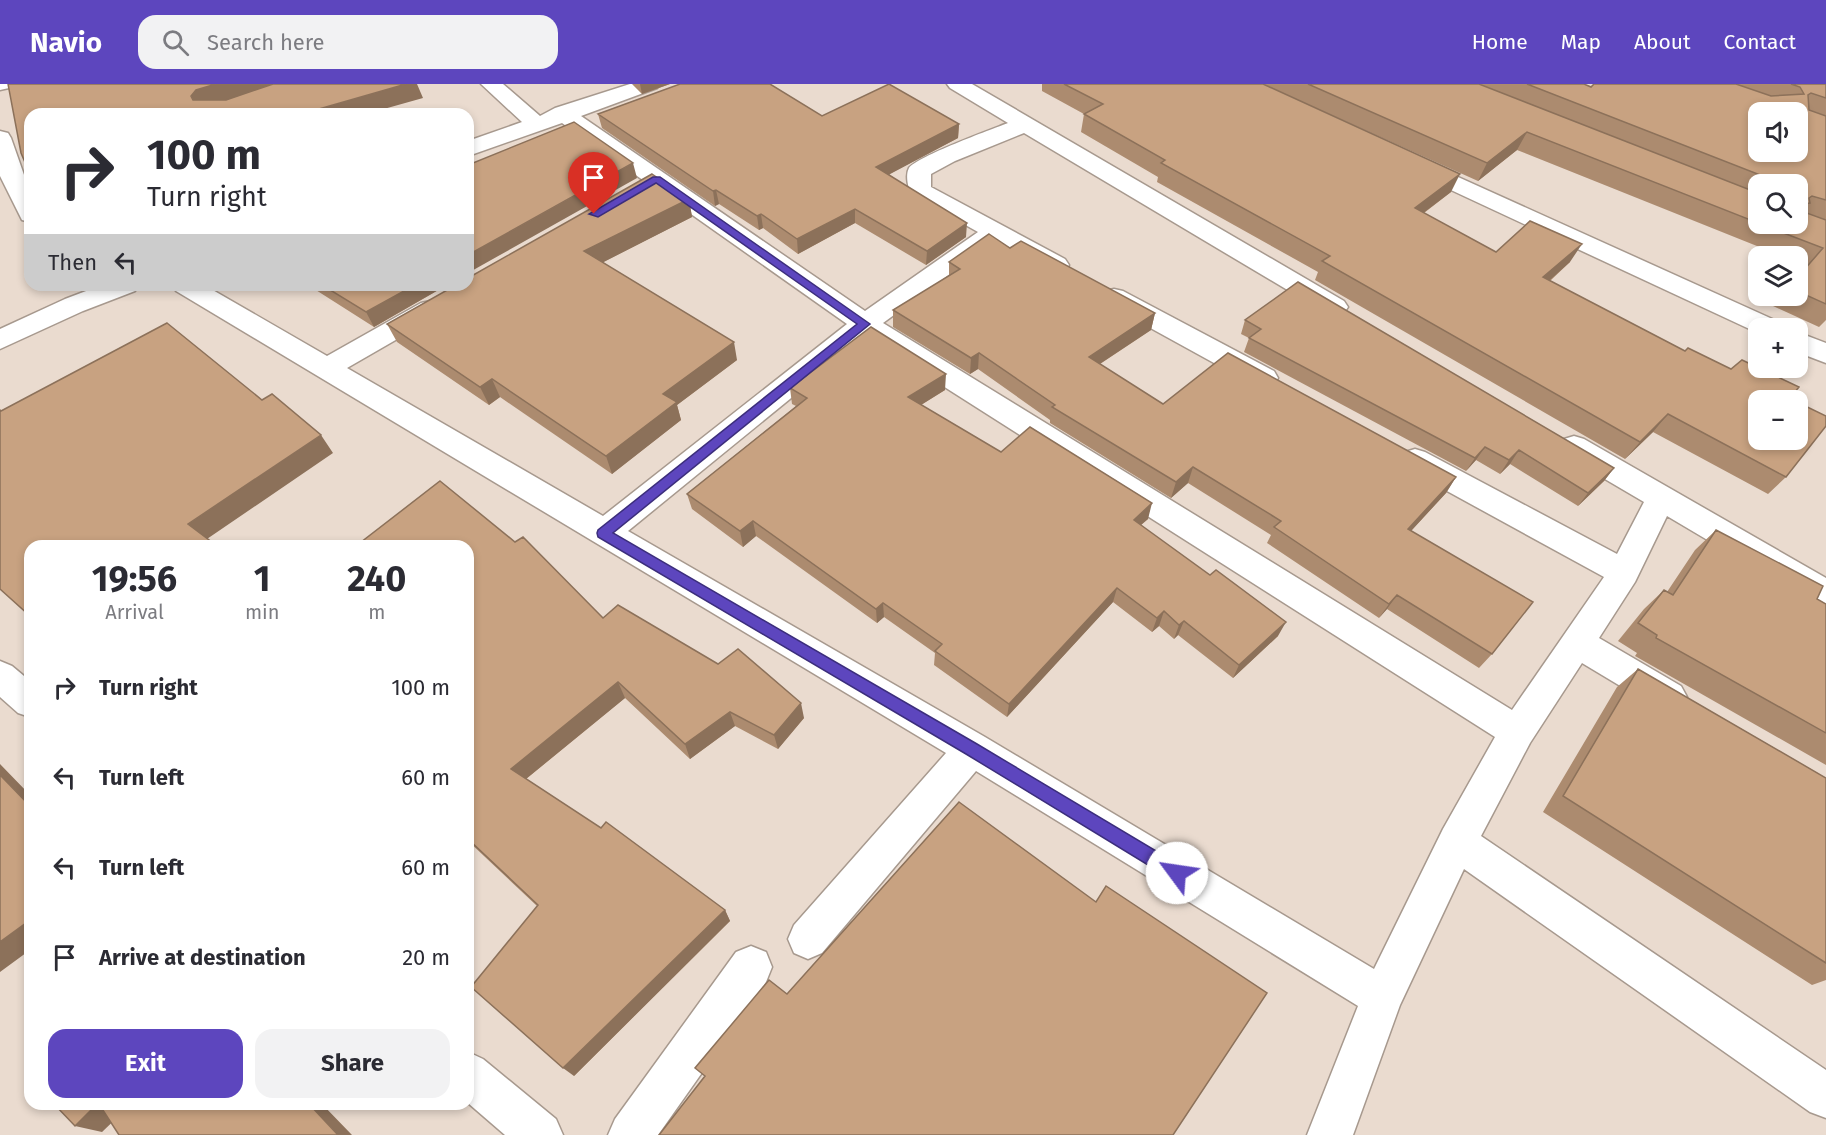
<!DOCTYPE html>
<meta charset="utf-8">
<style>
:root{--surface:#fff;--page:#f2f2f3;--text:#2b2b33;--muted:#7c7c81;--accent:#5d46be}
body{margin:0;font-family:"Fira Sans",sans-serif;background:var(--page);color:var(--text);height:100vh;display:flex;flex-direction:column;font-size:22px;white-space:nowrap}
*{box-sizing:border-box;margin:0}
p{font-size:20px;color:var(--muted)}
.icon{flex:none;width:33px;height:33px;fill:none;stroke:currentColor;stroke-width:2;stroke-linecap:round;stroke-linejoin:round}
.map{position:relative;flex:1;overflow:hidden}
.drawer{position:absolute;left:24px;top:456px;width:450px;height:570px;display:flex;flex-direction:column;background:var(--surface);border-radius:18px;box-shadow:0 3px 9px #0003}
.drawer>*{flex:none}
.hud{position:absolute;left:24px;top:24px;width:450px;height:183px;border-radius:18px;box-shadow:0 3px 9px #0003;background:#fff;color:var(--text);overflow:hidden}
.fabs{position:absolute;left:1748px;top:18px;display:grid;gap:12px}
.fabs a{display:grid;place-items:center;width:60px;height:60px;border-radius:12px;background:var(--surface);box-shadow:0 3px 9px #0003;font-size:30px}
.pin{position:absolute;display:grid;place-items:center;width:51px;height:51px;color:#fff;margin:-62px -26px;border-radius:50% 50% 50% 0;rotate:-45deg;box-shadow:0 0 6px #0007}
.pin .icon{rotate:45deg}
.me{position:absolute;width:66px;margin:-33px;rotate:301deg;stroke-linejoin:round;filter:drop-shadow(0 0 4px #0008)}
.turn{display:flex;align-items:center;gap:21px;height:126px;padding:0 24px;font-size:27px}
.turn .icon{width:78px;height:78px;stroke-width:2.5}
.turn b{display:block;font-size:42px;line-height:51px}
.then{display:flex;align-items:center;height:57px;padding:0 24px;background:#0003;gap:12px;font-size:22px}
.eta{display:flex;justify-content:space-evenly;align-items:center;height:102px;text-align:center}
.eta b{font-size:36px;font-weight:700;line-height:42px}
.cta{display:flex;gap:12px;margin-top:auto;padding:12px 24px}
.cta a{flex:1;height:69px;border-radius:18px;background:var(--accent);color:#fff;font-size:24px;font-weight:700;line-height:69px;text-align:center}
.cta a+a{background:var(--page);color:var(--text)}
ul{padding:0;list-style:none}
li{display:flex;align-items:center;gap:18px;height:90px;padding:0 24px}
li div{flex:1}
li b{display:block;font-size:22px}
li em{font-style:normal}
header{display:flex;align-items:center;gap:36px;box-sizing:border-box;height:84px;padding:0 30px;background:var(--accent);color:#fff}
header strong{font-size:28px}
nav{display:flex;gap:33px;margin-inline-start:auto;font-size:21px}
.search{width:420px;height:54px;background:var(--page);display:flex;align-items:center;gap:15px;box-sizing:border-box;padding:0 21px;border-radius:18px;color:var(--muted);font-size:22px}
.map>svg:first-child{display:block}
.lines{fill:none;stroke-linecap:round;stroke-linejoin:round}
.minor-casing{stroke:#a7998e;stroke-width:3}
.minor{fill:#fff;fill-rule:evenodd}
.wall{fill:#ac8b6f;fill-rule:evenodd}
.shaded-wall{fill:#8c715a}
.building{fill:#c8a281;stroke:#8c715a;stroke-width:1.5;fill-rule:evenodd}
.route{fill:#5d46be;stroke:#3c2e7c;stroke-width:1.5}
</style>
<header>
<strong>Navio</strong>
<div class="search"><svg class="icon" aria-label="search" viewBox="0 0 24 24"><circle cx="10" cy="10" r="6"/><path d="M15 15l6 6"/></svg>Search here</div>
<nav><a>Home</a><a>Map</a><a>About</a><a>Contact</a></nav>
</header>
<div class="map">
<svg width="1826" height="1051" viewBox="0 0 1826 1051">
<rect width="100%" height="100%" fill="#eadbcf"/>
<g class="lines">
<!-- minor casing -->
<g class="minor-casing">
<path id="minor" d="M0,0h12l-3,4 -9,2z
M481,0h22l37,32 15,-8 75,-24h30l-3,4 -76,28 284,195 113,-79 -66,-37c-4,-6 -7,-20 -3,-27 9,-12 81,-38 99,-45l-58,-35 -3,-4h25l372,217 4,6 -4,6 -9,2 -9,-2 -302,-180 -69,28 -24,13v13l134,72 4,6 -4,6 -9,2 -9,-2 -52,-30 -112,82 629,387 92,-133 -199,-109 -5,-8 5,-8 10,-3 10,3 192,102 27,-52 -80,-47 -5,-8 5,-8 10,-3 10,3 242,139v29l-12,-4 -147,-87 -32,66 -36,56 82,48 6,11 -6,11 -12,4 -12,-4 -75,-45 -52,80 -49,93 345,234v48l-16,-6 -346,-243 -64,136 -47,130h-46l51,-129 -382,-235 -154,182 -14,6 -14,-6 -6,-14 6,-14 152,-172 -770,-462 -4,-6h32l123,71 94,-53 9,-2 9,2 4,6 -4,6 -92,53 256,148 244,-192 -285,-201 -94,33v-15l54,-19zM866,253l629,400 -52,92 -69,140 -389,-232 -357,-206z
M0,47l8,2 3,5 19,54v30l-8,-2 -22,-44z
M1416,74l363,164 4,6h-25v5l-350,-163 -3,-5 3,-5z
M102,201h37l-4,6 -52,20 -83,38v-20l65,-30z
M1114,205l9,2 151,80 4,7 -4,7 -10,2 -10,-2 -149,-82 -4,-6 4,-6z
M1797,248l29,11v20l-29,-11z
M0,577l12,5 18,15v36l-12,-4 -18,-16z
M751,862l15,6 6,15 -6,15 -108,153h-50l7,-16 121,-167z
M468,968l15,7 73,60 7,16h-58l-37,-32z"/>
</g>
<!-- minor -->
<use href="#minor" class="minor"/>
</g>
<!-- wall -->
<path class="wall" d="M632,0h38l-28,10z
M1042,0h542l7,3 3,-3h232v236l-7,7 -46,-21 9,-10h15v-18l10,-11 -10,-4v-7h-15l-265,-106 -39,31 -209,-94 182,105 -27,21 72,39 74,10 -20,19 135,70 105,47 -4,79 -18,17 -115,-62 -28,27 -310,-179 3,-8 -161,-90 1,-5 -77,-45 3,-18 -42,-23zM1758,100h39v40h-39z
M598,30l224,2 137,8 -1,14 -69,36 77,63 -40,28 -71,-42 -57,31 -35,-26 -4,2 -40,-26 -4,2 -113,-78z
M689,115l3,18 -89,45 134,98 -60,45 4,15 -69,54 -112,-77 -11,8 -92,-63 -10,-18z
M1010,164l145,65 -4,17 -51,34 63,40 293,73 -10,16 -35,38 81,123 -13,14 -92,-59 -8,9 -112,-75 4,-8 -83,-52 -17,15 -121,-75v-3l-72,-51 -8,5 -77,-47v-17l56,-34v-14z
M308,201h139l-73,42z
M1245,236l369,148 -10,13 -26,25 -68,-42 -10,10 -24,-14 -10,11 -222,-119 5,-14 -8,-4z
M790,304l155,2 -24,15 80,47 147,67 -7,6 137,111 -45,42 -55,-43 -4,4 -15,-13 -7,6 -39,-30 -106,115 -73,-52 1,-12 -51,-36 -7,6 -121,-87 -13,11 -51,-38 -5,-15 109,-88 -4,-2z
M1716,446l101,69 9,5v161l-191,-109 2,-3 -19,-12 26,-32 20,-19 3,2 28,-42z
M468,462l135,72 201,100 -26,31 -43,-23 -45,33 -65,-61 -99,81 199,131 5,11 -156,155 -37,-170 -69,-65z
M1638,585l188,109v202l-14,5 -269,-173 74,-125z"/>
<!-- shaded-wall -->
<path class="shaded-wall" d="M216,0h60l-75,29 -10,-17 5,-6z
M406,0h11l6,14 -57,16h-57l-1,-2z
M640,0h30l-28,10z
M959,40l-1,14 -81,43 -1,-14z
M1527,48l-10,18 -39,31 9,-18z
M633,79l4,15 -169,95v-18z
M1460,90l-9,18 -45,34 9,-18z
M716,106l3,14 -4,2 -2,-15z
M689,115l3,18 -102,52 -6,-18z
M855,125v14l-57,31 -1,-15z
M761,130l2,14 -4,2 -2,-14z
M967,139l-1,14 -40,28 1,-14z
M1582,160l-12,18 -38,34 11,-19z
M415,201h32l-73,42 -8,-15z
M1155,229l-4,17 -65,43 3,-16z
M734,258l3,18 -60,45 4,15 -69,54 -6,-18 57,-62z
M979,269l-1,16 -8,5 1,-16z
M946,290l-1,16 -37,23v-16z
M492,295l8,18 -11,8 -9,-18z
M1668,330l-15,18 -28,27 15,-17z
M321,351l12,18 -129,88 -16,-17z
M1485,363l-9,13 -10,11 9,-13z
M1519,366l-9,14 -10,10 9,-14z
M1193,383l-5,16 -17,15 5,-16z
M1614,384l-10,13 -26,25 10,-13z
M1456,393l-10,16 -47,51 9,-15z
M1152,419l-4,16 -19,16 5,-15z
M753,437l3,15 -13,11 -3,-16z
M1117,504l-4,14 -106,115 2,-13z
M1397,511l-10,14 -8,9 10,-14z
M883,519l1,14 -7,6 -1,-14z
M1164,527l-5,15 -7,6 5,-14z
M1184,537l-6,14 -4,4 5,-14z
M1286,538l-8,14 -45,42 6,-13z
M618,598l7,16 -104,85 -10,-14z
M801,619l3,15 -26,31 -4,-14z
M730,628l5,14 -45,33 -5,-15z
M0,680l30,31v11l-30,-31z
M725,826l5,11 -156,155 -11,-8z
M30,836v30l-30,22v-30z
M97,1020h4l24,6 -23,22 -27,-6z
M309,1020h13l30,31h-14z"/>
<!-- building -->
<path class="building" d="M8,0h208l-20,6 -5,6 2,4h33l47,-16h133l-98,28 2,2h-280v60l-9,-21z
M680,0h90l52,32 67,-32 70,40 -83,43 91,56 -40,28 -72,-42 -58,30 -36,-25 -4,2 -41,-26 -3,1 -115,-77z
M1064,0h199l197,90 -45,34 81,44 34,-31 52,23 -39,33 142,74 3,-3 43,21 11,-9 57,27 -9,11 5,2h-37v40h39v-38l29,14v10l-40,51 -118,-63 -28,28 -318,-181 8,-5 -169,-93 4,-3 -81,-46 19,-10z
M1308,0h171l279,109v30l-231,-91 -40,31z
M1527,0h57l7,3 3,-3h142l35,12 33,-2 -4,-7 -9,-3h35v14l-15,-5 -3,2 1,15 17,6v84l-14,-4 -3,2 1,5 -12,1 3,7 25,9v84l-29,-13v-13l26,-30 -63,-24h37v-40h-24v-4zM1758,28h39v40h-39z
M574,38l59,41 -165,92v-90z
M652,90l37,25 -105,52 150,91 -71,52 14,8 -71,54 -114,-77 -12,8 -93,-63 69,-39h12v-7z
M989,150l21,14 11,-7 134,72 -66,44 74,47 65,-51 228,124 -48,52 125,73 -41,52 -95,-59 -8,9 -115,-77 7,-6 -88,-54 -17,15 -124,-75 3,-2 -76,-52 -8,5 -78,-48 67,-41 -11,-7z
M1298,198l316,186 -26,25 -69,-43 -10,10 -24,-13 -10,11 -226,-120 12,-9 -16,-9z
M322,201h93l-49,27z
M167,239l95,77 10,-6 49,41 -133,89 29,22h-187v70l-30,-27v-179l1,1z
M871,243l75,47 -38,23 93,55 29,-25 122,76 -18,17 76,55 6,-5 70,52 -47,43 -55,-44 -5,4 -15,-14 -7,7 -40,-30 -108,116 -74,-53 7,-7 -59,-41 -7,6 -123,-88 -13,10 -53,-37 120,-96 -17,-10z
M440,397l75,61 8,-5 80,81 15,-13 100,59 20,-15 63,54 -27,32 -44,-23 -45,32 -67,-62 -107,87 90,59 5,-6 119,88 -162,158 -92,-81 67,-82 -70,-66v-293h-112z
M1716,446l107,56 -6,13 9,5v129l-170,-95 1,-3 -19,-12 26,-33 9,5z
M1638,585l188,109v185l-263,-167z
M0,691l30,31v114l-30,22z
M959,718l137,100 10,-16 161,107 -94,142h-514l46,-59 -10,-8 74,-88 18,14z
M54,1020h43l-22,22z
M99,1020h210l29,31h-219z"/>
<!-- route -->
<path class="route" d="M653,93h7l210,147 -257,209 364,211 206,123 2,6 -2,6 -6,2 -6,-2 -205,-125 -368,-217 -1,-4 1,-3 259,-206 -201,-141 -58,34 -9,-3z"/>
</svg>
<div class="fabs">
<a><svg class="icon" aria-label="sound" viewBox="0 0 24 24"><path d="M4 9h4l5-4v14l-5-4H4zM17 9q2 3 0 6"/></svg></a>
<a><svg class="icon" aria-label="search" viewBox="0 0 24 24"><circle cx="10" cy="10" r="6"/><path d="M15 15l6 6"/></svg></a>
<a><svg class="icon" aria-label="layers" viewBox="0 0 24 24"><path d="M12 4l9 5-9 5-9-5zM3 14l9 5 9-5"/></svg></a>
<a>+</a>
<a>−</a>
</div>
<div class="pin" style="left:594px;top:130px;background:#d93025"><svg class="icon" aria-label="arrive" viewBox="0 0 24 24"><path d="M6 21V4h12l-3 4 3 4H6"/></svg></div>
<svg class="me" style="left:1177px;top:789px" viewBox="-20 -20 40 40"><circle r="19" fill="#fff"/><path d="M0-13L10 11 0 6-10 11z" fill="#5d46be"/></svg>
<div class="hud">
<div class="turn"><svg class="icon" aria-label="right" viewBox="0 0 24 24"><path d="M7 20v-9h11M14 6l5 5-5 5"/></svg><div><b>100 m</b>Turn right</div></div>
<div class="then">Then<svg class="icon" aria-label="left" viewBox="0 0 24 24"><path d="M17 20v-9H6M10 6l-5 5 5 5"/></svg></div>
</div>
<section class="drawer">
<div class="eta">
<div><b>19:56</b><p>Arrival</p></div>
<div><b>1</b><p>min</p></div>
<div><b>240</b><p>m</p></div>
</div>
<ul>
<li><svg class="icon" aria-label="right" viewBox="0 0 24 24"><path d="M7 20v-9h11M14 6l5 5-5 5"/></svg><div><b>Turn right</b></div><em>100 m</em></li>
<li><svg class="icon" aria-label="left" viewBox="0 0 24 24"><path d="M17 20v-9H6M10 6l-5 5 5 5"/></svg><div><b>Turn left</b></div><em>60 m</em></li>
<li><svg class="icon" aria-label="left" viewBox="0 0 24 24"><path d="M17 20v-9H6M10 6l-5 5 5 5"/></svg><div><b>Turn left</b></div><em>60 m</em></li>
<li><svg class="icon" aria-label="arrive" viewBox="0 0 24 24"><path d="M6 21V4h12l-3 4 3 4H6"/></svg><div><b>Arrive at destination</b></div><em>20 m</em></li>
</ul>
<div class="cta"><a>Exit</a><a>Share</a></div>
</section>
</div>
